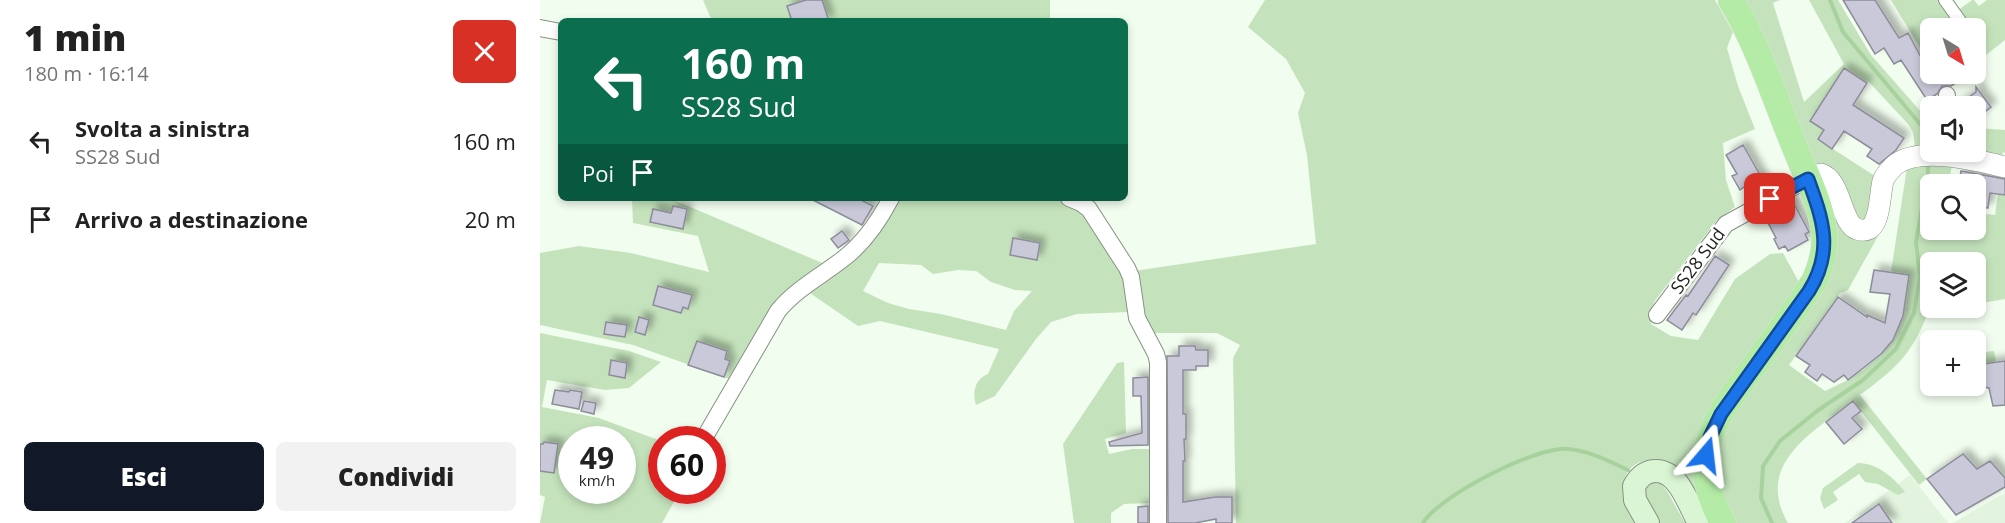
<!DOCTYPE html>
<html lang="it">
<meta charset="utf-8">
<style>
:root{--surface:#fff;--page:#f2f2f2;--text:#222;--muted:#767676;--accent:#111827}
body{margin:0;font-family:"Open Sans",sans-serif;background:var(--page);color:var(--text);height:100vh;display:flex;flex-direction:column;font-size:22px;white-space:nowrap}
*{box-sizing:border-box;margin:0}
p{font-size:20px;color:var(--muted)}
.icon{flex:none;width:33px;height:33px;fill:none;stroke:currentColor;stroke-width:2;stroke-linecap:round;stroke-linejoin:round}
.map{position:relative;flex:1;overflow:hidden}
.panel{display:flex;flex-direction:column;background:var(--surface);width:540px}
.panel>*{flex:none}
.hud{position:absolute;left:18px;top:18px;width:570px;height:183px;border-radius:9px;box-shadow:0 3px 9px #0003;background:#0b6e4f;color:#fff;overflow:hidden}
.needle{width:39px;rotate:142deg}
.buttons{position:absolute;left:1380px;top:18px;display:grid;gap:12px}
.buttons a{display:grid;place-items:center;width:66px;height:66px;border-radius:9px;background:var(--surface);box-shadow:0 3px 9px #0003;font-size:30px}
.speed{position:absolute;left:18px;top:426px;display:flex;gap:12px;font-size:30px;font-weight:700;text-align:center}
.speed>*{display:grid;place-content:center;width:78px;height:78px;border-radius:50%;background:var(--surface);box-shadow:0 3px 9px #0003;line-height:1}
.speed small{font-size:15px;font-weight:400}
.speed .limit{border:9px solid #d22;background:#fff;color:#111}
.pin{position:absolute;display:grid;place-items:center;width:51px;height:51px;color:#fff;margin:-26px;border-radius:12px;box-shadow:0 3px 9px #0006}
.me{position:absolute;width:66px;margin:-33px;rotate:17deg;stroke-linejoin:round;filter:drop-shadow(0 0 4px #0008)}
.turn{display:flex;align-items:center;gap:21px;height:126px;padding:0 24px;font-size:27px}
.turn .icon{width:78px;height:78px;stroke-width:2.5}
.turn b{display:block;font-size:42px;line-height:51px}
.then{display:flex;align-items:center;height:57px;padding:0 24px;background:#0003;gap:12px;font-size:22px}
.round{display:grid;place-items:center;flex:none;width:63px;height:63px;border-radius:9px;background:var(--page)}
.headline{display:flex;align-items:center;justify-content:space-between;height:102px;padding:0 24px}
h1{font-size:36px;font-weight:800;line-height:45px}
.primary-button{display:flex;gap:12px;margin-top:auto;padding:12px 24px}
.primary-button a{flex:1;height:69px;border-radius:9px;background:var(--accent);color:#fff;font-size:24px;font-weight:800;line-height:69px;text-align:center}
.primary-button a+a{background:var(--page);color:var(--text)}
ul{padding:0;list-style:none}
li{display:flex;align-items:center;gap:18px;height:78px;padding:0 24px}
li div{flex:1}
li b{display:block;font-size:22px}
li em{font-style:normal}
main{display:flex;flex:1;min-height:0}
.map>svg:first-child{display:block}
.built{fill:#e2f3de}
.green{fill:#c4e3bc;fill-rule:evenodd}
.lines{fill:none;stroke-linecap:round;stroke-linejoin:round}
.stream{stroke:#a7d19d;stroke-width:4}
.building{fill:#c9c9d9;stroke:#8d8c9b;stroke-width:1.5;filter:url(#shadow)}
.pedestrian-casing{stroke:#869184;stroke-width:14}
.minor-casing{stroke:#869184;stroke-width:18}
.tertiary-casing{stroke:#869184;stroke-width:22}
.secondary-casing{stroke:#869184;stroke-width:24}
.primary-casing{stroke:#dfe0df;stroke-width:27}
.pedestrian{stroke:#fff;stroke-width:12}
.minor{stroke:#fff;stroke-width:16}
.tertiary{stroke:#fff;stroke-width:21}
.secondary{stroke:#daf5d3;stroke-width:22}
.primary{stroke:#b4eba6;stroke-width:26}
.route-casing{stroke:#114b97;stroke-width:15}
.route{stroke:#1a73e8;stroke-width:10}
.labels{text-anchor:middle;stroke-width:5;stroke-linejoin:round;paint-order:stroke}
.street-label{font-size:18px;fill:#1c211b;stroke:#fff}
</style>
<main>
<section class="panel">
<div class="headline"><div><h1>1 min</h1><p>180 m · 16:14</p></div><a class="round" style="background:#d93025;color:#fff"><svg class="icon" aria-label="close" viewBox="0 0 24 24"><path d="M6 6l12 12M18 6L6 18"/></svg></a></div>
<ul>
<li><svg class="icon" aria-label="left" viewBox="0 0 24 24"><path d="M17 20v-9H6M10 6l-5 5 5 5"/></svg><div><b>Svolta a sinistra</b><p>SS28 Sud</p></div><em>160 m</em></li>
<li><svg class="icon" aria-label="arrive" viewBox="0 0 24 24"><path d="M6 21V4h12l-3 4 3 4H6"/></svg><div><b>Arrivo a destinazione</b></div><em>20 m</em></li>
</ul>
<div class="primary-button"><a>Esci</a><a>Condividi</a></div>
</section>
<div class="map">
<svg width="1465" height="523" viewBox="0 0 1465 523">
<defs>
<filter id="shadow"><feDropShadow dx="5.5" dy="-5.5" stdDeviation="3" flood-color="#0004"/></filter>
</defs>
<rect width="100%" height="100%" fill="#f1fdee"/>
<!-- built -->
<path class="built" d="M1370,475l38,48h-103z
M1465,494v29h-52l46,-27z"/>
<!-- green -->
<path class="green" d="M163,0h347v21h-338z
M725,0h450l18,32 -6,16 11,38 17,43 -32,14 3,37 9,27 -18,13 -63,82 -3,22 20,12 27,4 37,-61 35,-25 13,-1 17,31 -97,137c-14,32 -14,52 0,84 -7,-11 -13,-27 -23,-35 -27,-20 -61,-10 -57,27 1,10 7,18 11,26h-398l-3,-165 7,-13 -23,-12h-68l-3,-5 -12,-57 182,-27 -9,-89 -9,-42 7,-20 -19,-34 -38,-32z
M1202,0h38l-7,3 31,99 40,-38 -35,-64h29l33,55 59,67v30l22,11 -3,21h-19v46h46v-17l19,2 3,-21 7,1v104l-29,5v-42h-46v46h25l-27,4c-15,42 -33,57 -68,83l67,84 -8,6 -66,-84c-41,32 -99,63 -65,122h-53l-16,-36 -1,-36 13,-34 76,-106 10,-130 26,47 39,1 -34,61 -8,3 -51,72 36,26 23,-11 15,-10 18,-15 12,-15 16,-65 -18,-3 15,-98 1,-5 10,-7 -4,-30 -5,-8 -40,-43 -1,2 -23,-14 -34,52 14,9 -5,10 59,38 -14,45 -52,-55z
M1351,0h51l15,21 -6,7h-21v26l-3,5z
M1432,0h2l5,6 8,-6h18v40l-29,23v-35h-17l-2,-17z
M1436,128l29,2v23l-2,-1 -2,7 -25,-7 1,-19 -1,-1z
M92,198h37l158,67 -35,25 -60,90 -99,-35 -93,-20v-72l39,-7 52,7 78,19 -11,-36 -65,-13z
M358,198h157l27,12 43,65 4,37 -52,2 -26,8 -15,17 -41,57 -19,9c-4,-13 -1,-26 12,-31l11,-25 -119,-28 -22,5 -51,-35zM339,263l42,2 12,9 25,-4 18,1 15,11 24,8 17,1 -18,20 -8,19 -65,-16 -32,-5 -21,-6 -25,-12z
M0,333l89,18 32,11 -32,26 -24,2 -58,-10 -5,27 57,11 62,23 1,49 18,1 -18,32h-122l5,-26 -5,-2zM32,440h50v50h-50z
M1454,351l2,11 -11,2 -1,4 -8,-3v-12z
M584,362l2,71 -21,6 4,15 23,-5h21l-3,54 -26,1 -13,9v10h-37l-11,-79 54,-81z
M1318,463c20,0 36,15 47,29l-7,3 -20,-11 -13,-2 -6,-8 -26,18 5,8 -14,9 -4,-11 3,-10z
M1118,481l9,10 18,32h-26l-14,-30 3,-10z"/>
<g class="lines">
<!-- stream -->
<path class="stream" d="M1290,0l13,32 82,98 3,19
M883,523c16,-27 113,-77 145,-74 22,2 41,12 60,21
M1232,523l-11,-25 2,-32 17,-25 37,-30 46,-31 33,-31 18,-36 6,-37 -4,-34 12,-69v-10"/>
</g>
<!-- building -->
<path class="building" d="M266,0h16l7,21h-37l-5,-15z
M1303,0h32l24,38 9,-5 22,41h41l-20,12h-9l-5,8 -10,6 -26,-40 -7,4 -10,-16 -9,6z
M1304,68l23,15 -14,22 51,33 -8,12 -17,14 -12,-8 5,-7 -28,-18 -12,18 -14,-10 6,-9 -14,-9z
M1436,87l15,20 -15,12v-13h-20l20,-14z
M1203,145l25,44 -18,9 -6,-11 -4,3 -8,-14 5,-2 -11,-19z
M1421,171l44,8v16l-15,-2 -2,15 -12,-1v-23h-17z
M269,198h48l16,8 -11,19z
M1252,200l17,32 -4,2 3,6 -20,11 -3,-5 -6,3 -5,-10 2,-1 -12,-23z
M133,206l14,3 -4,20 -33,-7 3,-13 18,4z
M302,231l7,9 -11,8 -7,-9z
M473,238l27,5 -3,17 -27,-5z
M1175,256l14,9 -33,50 -3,-2 -11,17 -15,-10 19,-25 2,1z
M1334,270l35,5 -6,41 -10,24 -12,14 -33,26 -4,-5 -10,7 -12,-8 -5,7 -12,-9 5,-7 -14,-9 42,-59 29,20v-2l18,8 5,-29 -20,-2z
M118,286l34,9 -4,14 -5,-2 -2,6 -28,-8z
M99,317l10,3 -4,15 -10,-3z
M66,322l21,3 -2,12 -21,-3z
M157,341l30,10 -2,8 5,2 -6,16 -36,-12z
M639,346h16l1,4h12v16h-12v4h-13v44h3v25h-2l1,22h-2v41l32,-5h17v26h-16v-4l-21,4h-27l-1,-167h12z
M71,360l16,3 -2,15 -16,-3z
M1465,361v44l-12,1 -4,-18 -13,-2v-21z
M608,377v68l-38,1 -1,-4 33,-9 -1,-37h-8v-18z
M15,390l14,2 1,-2 12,2 -3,17 -27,-5z
M44,401l12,2 -2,11 -13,-3z
M1313,401l8,10 -9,7 10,11 -18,15 -18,-22z
M4,442l14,2 -4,29 -14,-2v-27h3z
M1423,454l14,15 13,-8 15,17v9l-49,28 -29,-36z
M1339,504l13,19h-40z
M608,506v17h-10v-16z"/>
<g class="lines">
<!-- pedestrian casing -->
<g class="pedestrian-casing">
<path id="pedestrian" d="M1405,0l15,21 -6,7"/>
</g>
<!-- minor casing -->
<g class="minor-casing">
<path id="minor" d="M0,28l21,4
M1406,106l1,-11
M529,198l12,5 8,6 38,59 4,9 6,41 19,36 2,8v161
M1117,315l69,-91 82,-45
M163,440l75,-129c18,-22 43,-35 65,-52 21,-16 36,-38 48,-61"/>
</g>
<!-- tertiary casing -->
<g class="tertiary-casing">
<path id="tertiary" d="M1268,179l13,-5c20,6 20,50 36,55 25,9 22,-35 26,-48 2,-6 7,-11 11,-15 23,-21 83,-6 111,1"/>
</g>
<!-- secondary casing -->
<g class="secondary-casing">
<path id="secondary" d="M1108,523l-13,-23 -1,-14c5,-9 11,-15 22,-15 23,0 33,35 43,52"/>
</g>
<!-- primary casing -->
<g class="primary-casing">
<path id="primary" d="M1183,523c-11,-21 -21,-46 -17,-70 5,-33 29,-61 48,-87 21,-29 42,-56 61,-86 7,-16 11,-32 9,-49 -4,-31 -21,-62 -32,-91 -19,-47 -35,-97 -61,-140"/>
</g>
<!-- pedestrian -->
<use href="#pedestrian" class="pedestrian"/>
<!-- minor -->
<use href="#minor" class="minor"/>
<!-- tertiary -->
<use href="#tertiary" class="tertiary"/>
<!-- secondary -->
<use href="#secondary" class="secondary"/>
<!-- primary -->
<use href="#primary" class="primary"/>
</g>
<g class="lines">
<!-- route casing -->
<g class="route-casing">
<path id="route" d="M1166,455l4,-18 11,-23 88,-123c25,-40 14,-71 -1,-112l-38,20"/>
</g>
<!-- route -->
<use href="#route" class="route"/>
</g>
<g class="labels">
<!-- street labels -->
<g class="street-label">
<text transform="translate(1158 261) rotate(-53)" y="6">SS28 Sud</text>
</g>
</g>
</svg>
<div class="buttons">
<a><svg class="needle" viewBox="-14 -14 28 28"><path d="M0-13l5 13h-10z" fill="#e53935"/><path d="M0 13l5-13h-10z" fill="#767676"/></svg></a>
<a><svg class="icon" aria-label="sound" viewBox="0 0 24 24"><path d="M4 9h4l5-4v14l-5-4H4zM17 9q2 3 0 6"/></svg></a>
<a><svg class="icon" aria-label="search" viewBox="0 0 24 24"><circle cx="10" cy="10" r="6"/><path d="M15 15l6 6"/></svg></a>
<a><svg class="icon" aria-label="layers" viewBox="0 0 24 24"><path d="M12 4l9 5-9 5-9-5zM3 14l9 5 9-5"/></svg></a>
<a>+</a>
</div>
<div class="speed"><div>49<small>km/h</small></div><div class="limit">60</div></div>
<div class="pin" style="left:1230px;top:199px;background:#d93025"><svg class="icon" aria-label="arrive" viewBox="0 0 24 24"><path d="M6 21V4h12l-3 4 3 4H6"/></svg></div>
<svg class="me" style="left:1166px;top:455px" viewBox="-20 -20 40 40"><path d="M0-17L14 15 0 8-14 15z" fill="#1a73e8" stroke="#fff" stroke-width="4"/></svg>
<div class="hud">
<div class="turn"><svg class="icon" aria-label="left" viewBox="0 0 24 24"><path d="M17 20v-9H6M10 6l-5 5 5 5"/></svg><div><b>160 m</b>SS28 Sud</div></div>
<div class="then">Poi<svg class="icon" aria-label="arrive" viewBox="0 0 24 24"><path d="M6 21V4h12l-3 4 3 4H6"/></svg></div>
</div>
</div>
</main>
